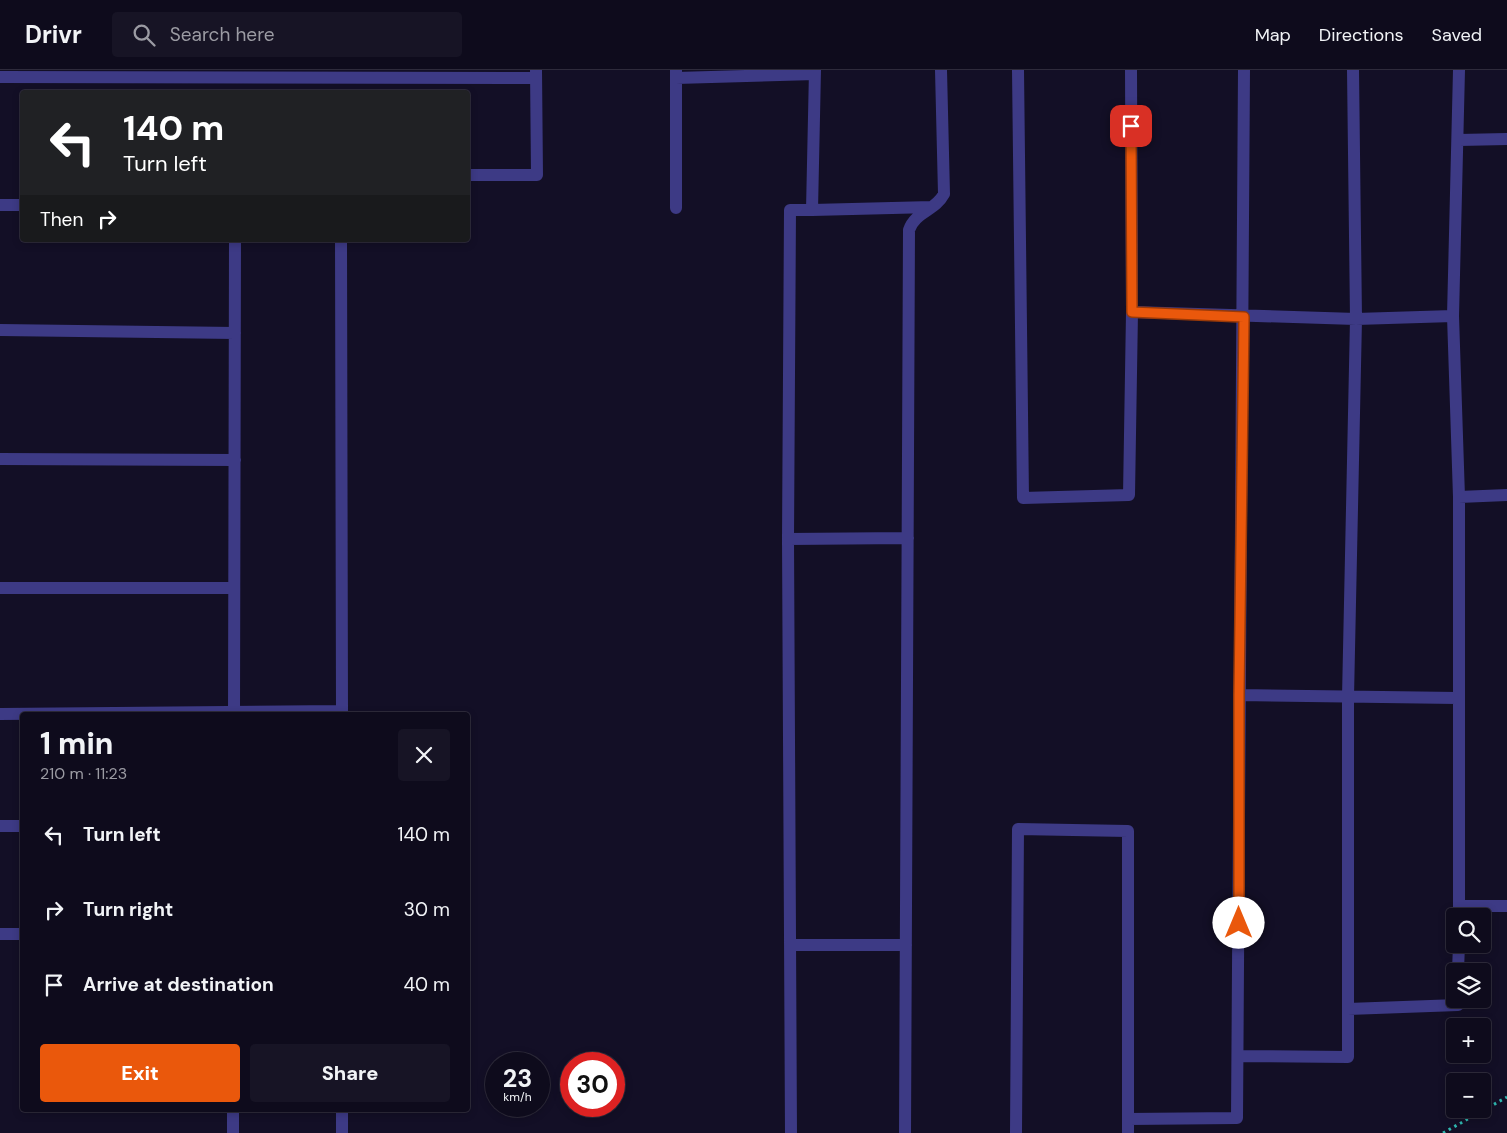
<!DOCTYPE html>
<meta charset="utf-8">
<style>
:root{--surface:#0e0b1c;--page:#171425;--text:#f1f3f6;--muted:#9b9ba3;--line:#2e2b3b;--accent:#ea580c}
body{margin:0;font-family:"DM Sans",sans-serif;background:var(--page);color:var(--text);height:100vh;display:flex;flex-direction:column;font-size:19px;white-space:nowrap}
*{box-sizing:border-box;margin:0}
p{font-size:16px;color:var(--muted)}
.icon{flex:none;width:28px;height:28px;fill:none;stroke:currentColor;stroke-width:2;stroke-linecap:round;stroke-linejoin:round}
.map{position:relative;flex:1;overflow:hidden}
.panel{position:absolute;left:20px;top:642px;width:450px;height:400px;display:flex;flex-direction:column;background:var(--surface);border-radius:5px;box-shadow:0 2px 8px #0003,0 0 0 1px var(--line)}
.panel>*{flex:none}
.banner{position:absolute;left:20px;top:20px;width:450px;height:152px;border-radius:5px;box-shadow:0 2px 8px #0003,0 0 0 1px var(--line);background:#202124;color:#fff;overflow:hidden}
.controls{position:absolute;left:1446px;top:838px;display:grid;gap:10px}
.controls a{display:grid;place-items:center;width:45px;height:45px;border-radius:5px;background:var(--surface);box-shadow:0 2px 8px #0003,0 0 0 1px var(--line);font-size:25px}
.speed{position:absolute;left:485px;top:982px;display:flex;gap:10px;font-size:25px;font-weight:700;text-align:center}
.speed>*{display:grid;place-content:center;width:65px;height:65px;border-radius:50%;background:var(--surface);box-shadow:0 2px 8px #0003,0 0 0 1px var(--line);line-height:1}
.speed small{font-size:12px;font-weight:400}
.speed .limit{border:8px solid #d22;background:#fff;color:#111}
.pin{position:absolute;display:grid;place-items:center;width:42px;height:42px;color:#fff;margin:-21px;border-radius:10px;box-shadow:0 2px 8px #0006}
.me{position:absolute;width:55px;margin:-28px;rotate:0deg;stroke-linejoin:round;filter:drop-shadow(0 0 4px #0008)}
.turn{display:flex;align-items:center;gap:18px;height:105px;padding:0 20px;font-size:22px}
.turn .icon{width:65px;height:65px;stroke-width:2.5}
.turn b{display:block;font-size:35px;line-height:42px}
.then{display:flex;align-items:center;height:48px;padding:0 20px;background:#0003;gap:10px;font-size:19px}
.round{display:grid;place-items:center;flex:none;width:52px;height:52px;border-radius:5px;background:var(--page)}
.headline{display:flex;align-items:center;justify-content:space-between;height:85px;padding:0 20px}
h1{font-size:30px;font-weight:800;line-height:38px}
.primary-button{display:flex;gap:10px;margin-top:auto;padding:10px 20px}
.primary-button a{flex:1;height:58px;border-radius:5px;background:var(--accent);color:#fff;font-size:20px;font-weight:800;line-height:58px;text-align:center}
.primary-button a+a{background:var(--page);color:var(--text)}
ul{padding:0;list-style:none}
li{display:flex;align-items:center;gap:15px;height:75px;padding:0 20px}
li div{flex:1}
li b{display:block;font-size:19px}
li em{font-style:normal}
header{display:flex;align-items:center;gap:30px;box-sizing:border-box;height:70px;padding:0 25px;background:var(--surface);border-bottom:1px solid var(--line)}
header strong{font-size:24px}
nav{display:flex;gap:28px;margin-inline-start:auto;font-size:18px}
.search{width:350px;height:45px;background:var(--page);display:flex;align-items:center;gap:12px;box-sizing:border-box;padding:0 18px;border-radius:5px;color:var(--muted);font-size:19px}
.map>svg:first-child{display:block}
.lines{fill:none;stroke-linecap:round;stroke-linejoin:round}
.path{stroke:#2fb8b0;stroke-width:3;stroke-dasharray:2.5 4;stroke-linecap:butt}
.minor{stroke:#3d3a85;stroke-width:12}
.route-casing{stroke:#983908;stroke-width:12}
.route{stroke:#ea580c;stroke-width:9}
</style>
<header>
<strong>Drivr</strong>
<div class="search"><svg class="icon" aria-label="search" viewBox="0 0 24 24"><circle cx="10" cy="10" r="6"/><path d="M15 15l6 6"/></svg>Search here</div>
<nav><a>Map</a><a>Directions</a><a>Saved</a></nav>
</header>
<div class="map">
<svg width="1507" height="1063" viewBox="0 0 1507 1063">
<rect width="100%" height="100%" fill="#130f26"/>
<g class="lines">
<!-- path -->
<path class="path" d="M1443,1063l64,-36"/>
<!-- minor -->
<path class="minor" d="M815,0l-3,140 120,-3
M1018,0l5,428 106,-3 3,-183 -1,-242
M0,7l535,1
M676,8l139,-4
M1459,70l48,-1
M468,105h69l-1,-105
M0,135h22
M676,138v-138
M341,170l1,475
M1132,242l224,7 97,-3
M0,260l235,3
M0,389l235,1
M1459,427l48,-2
M788,469l120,-1
M0,518h234
M1239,625l218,3
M0,644l342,-3
M234,645l1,-475
M0,756h22
M1459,836h48
M1459,846v-419l-6,-181 6,-246
M0,864h22
M790,875h116
M1458,901l1,-27
M1348,939l110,-4v-6
M1239,986l109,1v-360l8,-378 -3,-249
M342,1040v23
M1128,1049l109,-1 7,-1048
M233,1063v-23
M791,1063l-3,-594 2,-329h22
M905,1063l4,-903c6,-18 26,-19 35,-36l-3,-124
M1016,1063l2,-304 110,2v302"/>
</g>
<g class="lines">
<!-- route casing -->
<g class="route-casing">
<path id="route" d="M1131,56l1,186 112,5 -5,378v228"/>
</g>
<!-- route -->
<use href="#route" class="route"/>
</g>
</svg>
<div class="controls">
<a><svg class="icon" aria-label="search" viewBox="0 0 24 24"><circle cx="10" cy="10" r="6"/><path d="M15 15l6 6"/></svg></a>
<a><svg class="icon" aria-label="layers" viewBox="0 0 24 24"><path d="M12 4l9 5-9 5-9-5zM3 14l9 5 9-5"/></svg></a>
<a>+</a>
<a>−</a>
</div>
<div class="speed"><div>23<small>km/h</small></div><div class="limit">30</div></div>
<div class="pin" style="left:1131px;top:56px;background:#d93025"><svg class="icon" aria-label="arrive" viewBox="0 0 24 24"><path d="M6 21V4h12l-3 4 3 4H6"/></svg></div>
<svg class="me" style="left:1239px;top:853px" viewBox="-20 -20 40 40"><circle r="19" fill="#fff"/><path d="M0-13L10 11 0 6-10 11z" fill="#ea580c"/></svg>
<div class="banner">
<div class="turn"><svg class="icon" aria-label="left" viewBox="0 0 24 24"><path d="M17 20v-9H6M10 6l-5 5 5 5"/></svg><div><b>140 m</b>Turn left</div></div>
<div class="then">Then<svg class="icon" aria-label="right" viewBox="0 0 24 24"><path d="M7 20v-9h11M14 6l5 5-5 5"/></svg></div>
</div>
<section class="panel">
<div class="headline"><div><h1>1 min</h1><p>210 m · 11:23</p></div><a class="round"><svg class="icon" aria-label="close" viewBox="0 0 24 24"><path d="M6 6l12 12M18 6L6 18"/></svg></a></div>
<ul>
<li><svg class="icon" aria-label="left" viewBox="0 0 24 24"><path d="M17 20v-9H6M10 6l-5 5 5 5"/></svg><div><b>Turn left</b></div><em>140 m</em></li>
<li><svg class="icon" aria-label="right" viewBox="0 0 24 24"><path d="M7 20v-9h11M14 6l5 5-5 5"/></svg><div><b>Turn right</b></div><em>30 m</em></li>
<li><svg class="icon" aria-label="arrive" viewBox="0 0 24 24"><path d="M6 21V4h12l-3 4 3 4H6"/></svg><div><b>Arrive at destination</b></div><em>40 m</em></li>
</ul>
<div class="primary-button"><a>Exit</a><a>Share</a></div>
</section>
</div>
